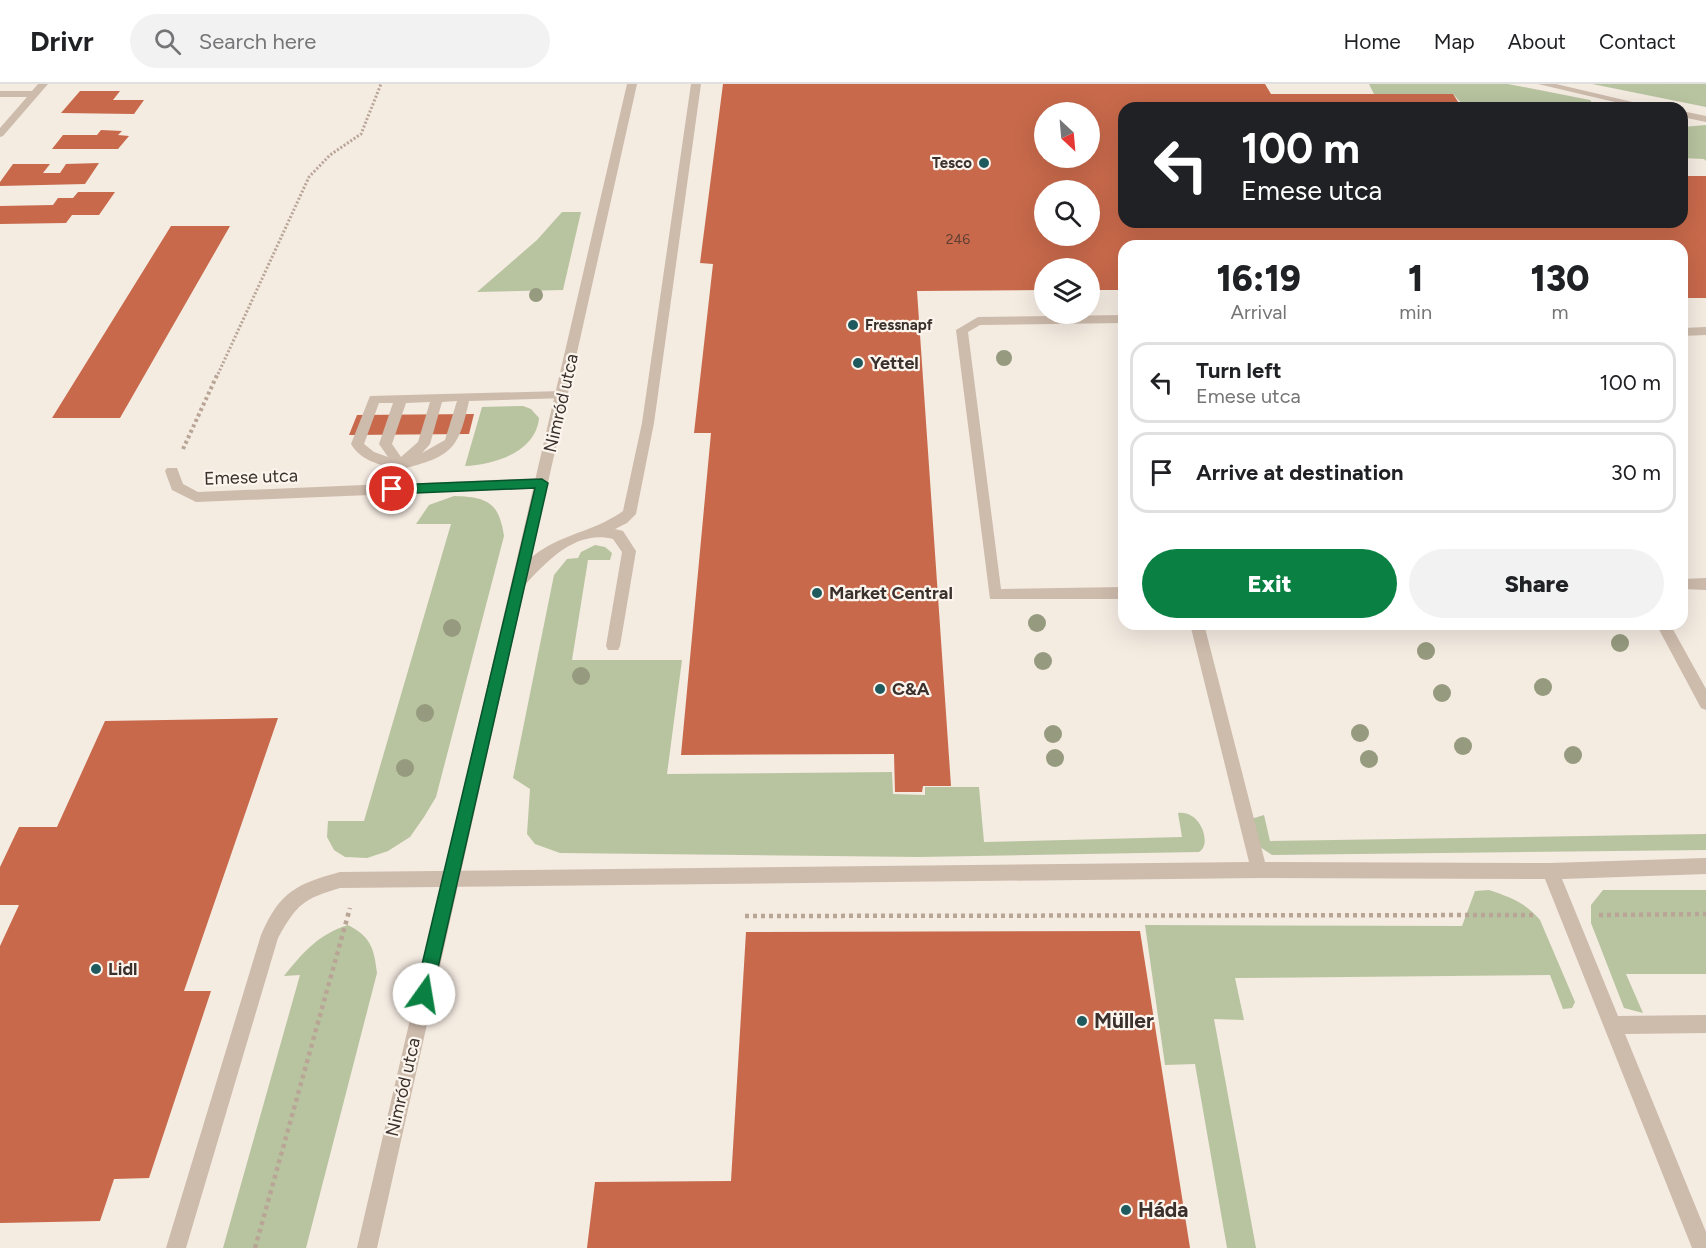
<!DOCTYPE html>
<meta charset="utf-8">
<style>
:root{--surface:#fff;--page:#f2f2f2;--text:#202124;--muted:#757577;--line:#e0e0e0;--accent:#0b8043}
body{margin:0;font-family:Figtree,sans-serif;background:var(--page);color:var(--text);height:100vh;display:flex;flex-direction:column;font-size:22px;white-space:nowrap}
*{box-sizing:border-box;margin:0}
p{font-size:20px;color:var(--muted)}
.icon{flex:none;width:33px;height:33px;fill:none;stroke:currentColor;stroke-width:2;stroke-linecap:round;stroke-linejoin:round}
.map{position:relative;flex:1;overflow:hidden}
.sheet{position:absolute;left:1118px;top:156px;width:570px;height:390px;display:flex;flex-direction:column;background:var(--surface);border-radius:18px;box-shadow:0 6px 24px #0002}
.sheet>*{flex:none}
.guide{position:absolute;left:1118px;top:18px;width:570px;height:126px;border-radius:18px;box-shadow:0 6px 24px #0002;background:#202124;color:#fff;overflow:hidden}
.needle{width:39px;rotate:154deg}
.fabs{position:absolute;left:1034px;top:18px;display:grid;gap:12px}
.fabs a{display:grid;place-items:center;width:66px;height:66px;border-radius:50%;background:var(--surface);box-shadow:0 6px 24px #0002;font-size:30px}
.pin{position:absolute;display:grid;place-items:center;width:51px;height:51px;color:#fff;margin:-26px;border:3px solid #fff;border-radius:50%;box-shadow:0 2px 6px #0007}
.me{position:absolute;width:66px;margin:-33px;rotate:13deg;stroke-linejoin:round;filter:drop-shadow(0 0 4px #0008)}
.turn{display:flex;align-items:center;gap:21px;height:126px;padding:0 24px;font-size:27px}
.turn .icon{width:78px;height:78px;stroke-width:2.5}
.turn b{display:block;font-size:42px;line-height:51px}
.eta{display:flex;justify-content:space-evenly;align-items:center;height:102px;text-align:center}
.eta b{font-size:36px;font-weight:800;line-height:42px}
.cta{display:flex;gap:12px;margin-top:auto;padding:12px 24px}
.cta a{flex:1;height:69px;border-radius:36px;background:var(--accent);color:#fff;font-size:24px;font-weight:800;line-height:69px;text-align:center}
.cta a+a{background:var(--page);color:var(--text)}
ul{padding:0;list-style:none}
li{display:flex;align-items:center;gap:18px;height:81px;margin:0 12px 9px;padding:0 12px;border:3px solid var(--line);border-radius:18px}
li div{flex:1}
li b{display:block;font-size:22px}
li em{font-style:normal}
header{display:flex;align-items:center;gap:36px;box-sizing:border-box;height:84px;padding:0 30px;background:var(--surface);border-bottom:2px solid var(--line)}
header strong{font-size:28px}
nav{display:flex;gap:33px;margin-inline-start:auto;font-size:21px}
.search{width:420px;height:54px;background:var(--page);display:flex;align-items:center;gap:15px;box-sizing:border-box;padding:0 21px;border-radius:33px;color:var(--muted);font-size:22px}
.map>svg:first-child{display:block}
.green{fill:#b8c4a0}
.building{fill:#c8694b;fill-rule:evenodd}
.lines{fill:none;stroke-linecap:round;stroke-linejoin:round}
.path-far2{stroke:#b9a596;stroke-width:3;stroke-dasharray:2 2;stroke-linecap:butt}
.path-far1{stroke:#b9a596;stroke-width:4;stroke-dasharray:3 3;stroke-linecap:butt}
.path{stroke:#b9a596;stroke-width:4.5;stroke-dasharray:4 4;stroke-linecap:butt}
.service{fill:#cdbbac;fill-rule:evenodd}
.minor{fill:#cdbbac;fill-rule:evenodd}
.tree{fill:#969b7f}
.route{fill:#0b8043;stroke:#07532c;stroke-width:1.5}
.poi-dot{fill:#1f5a5e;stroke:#fbf5ee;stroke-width:2}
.labels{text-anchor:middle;stroke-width:4.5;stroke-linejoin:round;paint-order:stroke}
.far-number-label{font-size:14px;fill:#5e3e33}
.far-poi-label{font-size:15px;font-weight:bold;fill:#3b302b;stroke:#fbf5ee;text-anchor:end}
.poi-label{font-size:18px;font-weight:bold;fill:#3b302b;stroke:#fbf5ee;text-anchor:start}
.street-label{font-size:18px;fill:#3b302b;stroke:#fbf5ee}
.near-poi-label{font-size:21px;font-weight:bold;fill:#3b302b;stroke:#fbf5ee;text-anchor:start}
</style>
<header>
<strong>Drivr</strong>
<div class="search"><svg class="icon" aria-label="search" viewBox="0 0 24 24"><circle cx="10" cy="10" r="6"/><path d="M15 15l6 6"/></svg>Search here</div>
<nav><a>Home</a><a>Map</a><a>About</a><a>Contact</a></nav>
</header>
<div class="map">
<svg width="1706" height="1164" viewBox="0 0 1706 1164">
<rect width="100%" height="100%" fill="#f4ebe1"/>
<!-- green -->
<path class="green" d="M1369,0h139l82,16 6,8h-130l-13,-14h-79z
M1592,0h114v23z
M1706,41v36l-2,-2 -22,-1v-31z
M562,128h19l-18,78 -86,2 60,-52z
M523,322l8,3 8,9c-3,34 -45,47 -74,48l17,-59z
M454,412c33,1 45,6 50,40l-68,261 -12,20 -14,20 -22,14 -21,7 -22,-1 -11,-7 -7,-13 1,-16h36l87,-297h-35l13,-19z
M595,461l10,2 7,6 -2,7h-22l-16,100h110l-15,114 225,-2 1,22 32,1v-8h54l5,55 198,-5 -4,-24c24,-3 34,33 21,39l-280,5 -359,-4 -25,-9 -8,-10 3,-45 -17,-11 41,-203 13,-16 11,-1 3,-6z
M1264,731l6,26 436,-7v16l-434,5 -12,-8 -9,-28z
M1489,806c21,7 37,13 51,30l35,82 -3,6 -9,1 -13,-34 -315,3 9,42 -30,-1 42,229h-29l-32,-184 -30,1 -20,-140 317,1 13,-35z
M1603,806h103v84h-80l17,39 -19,-5 -33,-85v-18z
M348,841c23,12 26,23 29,48l-71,275h-83l77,-273 -16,1c19,-24 35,-42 64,-51z"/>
<!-- building -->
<path class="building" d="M723,0h542l6,10h182l9,14h-338v114h558v-46h24v122h-24v-52h-558v44h-35v-22h-45v22l-127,1 34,495h-28l-1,6h-27l-1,-38 -213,1 30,-322h-17l19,-169 -13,-1zM1044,28h45v46h-45zM1044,106h45v46h-45z
M80,7h40l-7,9h31l-10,14 -73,-1z
M101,46l21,1 -4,4 11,1 -11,13h-66l11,-14h34z
M99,79l-14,21 -85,2v-4l13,-18h37l-7,9h17l6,-9z
M78,108h37l-16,23h-27l-6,8 -66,1v-18l53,-1 5,-7h15z
M171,142h59l-110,192h-68z
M474,330l-5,20 -120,1 8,-20z
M278,634l-94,273h27l-62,187 -35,1 -14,42 -100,2v-277l19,-41h-19v-38l19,-40h38l48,-106z
M1140,847l50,317h-603l8,-66 136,-1 15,-249z"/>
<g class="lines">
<!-- path-far2 -->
<path class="path-far2" d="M218,290l91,-197 21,-22 31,-21 20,-50"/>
<!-- path-far1 -->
<path class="path-far1" d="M183,365l35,-76"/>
<!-- path -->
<path class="path" d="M1599,831l107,-1
M745,832l792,-1
M255,1164l95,-340"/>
<!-- service -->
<path class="service" d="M691,0h10l-47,339 -18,91 -9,9 -12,6 8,2 13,20 -16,95 -2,4h-10l-2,-4 16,-94 -9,-13c-37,-9 -65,21 -88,46h-10l-2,-4c26,-47 73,-43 110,-70l19,-88z
M1538,0h18l102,24h-18z
M1682,27l24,5v6l-24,-5z
M1124,231v8l-144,2 -12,7 33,257 123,-2v12h-134l-34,-269 22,-13z
M1706,243v8l-24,1v-8z
M563,307l4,1 2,3 -2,3 -98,3c-10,46 -16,55 -63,67l-6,16 142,-6 7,5 -7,5 -346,14 -24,-12 -7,-19 2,-3h10l6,16 15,8 189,-8 6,-16c-17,-4 -33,-9 -42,-24l19,-48zM457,317l-12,39 -23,13 8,-9 12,-42zM430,318l-12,40 -17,15 -9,-13 14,-41zM379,319h14l-14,41 9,13 -14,-5 -10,-8z
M1706,494v12l-24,-1v-10z
M1190,540h14l61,238 285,1 156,-5v16l-144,5 56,137 88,-1v18l-81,1 81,198v16h-14l-147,-369 -286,-1 -919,10c-37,11 -43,16 -62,50l-92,310h-20l95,-313c19,-44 36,-51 79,-63l909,-10z
M1656,540h14l36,65v21l-5,-2z"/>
<!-- minor -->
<path class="minor" d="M38,0h10l-45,52 -3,1v-9l27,-31h-27v-6h32z
M627,0h10l-260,1164h-20z"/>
</g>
<!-- trees -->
<g class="tree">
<circle cx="536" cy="211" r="7"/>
<circle cx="1004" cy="274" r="8"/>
<circle cx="1037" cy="539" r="9"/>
<circle cx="452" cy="544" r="9"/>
<circle cx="1620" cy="559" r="9"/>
<circle cx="1426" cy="567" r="9"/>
<circle cx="1043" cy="577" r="9"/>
<circle cx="581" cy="592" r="9"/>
<circle cx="1543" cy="603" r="9"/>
<circle cx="1442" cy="609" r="9"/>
<circle cx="425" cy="629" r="9"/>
<circle cx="1360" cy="649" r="9"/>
<circle cx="1053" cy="650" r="9"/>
<circle cx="1463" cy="662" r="9"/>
<circle cx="1573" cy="671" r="9"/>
<circle cx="1055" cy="674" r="9"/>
<circle cx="1369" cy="675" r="9"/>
<circle cx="405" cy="684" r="9"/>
</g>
<!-- route -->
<path class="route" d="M542,395l6,4 -116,511 -3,6 -5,2 -6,-2 -3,-6 120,-506 -143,6 -7,-5 7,-4z"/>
<!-- markers -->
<g class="poi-dot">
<circle cx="984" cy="79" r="6"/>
<circle cx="853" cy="241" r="6"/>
<circle cx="858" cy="279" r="6"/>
<circle cx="817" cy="509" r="6"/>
<circle cx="880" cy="605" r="6"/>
<circle cx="96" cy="885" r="6"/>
<circle cx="1082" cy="937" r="6"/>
<circle cx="1126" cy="1126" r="6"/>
</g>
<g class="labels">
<!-- far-number labels -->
<g class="far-number-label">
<text x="958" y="160">246</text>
</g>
<!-- far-poi labels -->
<g class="far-poi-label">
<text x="972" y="84">Tesco</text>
<text x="865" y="246" text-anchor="start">Fressnapf</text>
</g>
<!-- poi labels -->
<g class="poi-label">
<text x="870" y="285">Yettel</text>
<text x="829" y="515">Market Central</text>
<text x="892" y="611">C&amp;A</text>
<text x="108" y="891">Lidl</text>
</g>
<!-- street labels -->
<g class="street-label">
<text transform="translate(561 319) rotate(-77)" y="6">Nimród utca</text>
<text transform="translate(251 393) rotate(-2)" y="6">Emese utca</text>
<text transform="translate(403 1003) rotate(-77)" y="6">Nimród utca</text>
</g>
<!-- near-poi labels -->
<g class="near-poi-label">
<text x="1094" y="944">Müller</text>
<text x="1138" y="1133">Háda</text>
</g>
</g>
</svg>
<div class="fabs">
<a><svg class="needle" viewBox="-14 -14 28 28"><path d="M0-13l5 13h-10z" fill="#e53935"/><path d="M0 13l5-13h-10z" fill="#757577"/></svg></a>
<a><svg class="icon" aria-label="search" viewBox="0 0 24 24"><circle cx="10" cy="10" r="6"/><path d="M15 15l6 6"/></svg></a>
<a><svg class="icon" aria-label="layers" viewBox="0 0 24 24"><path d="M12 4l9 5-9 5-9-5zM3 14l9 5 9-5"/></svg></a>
</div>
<div class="pin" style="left:392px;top:405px;background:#d93025"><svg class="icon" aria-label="arrive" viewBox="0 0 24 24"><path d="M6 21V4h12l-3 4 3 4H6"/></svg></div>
<svg class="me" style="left:424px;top:910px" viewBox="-20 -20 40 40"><circle r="19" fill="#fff"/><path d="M0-13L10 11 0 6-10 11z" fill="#0b8043"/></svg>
<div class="guide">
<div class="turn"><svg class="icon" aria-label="left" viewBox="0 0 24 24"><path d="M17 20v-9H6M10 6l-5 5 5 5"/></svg><div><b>100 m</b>Emese utca</div></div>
</div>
<section class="sheet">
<div class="eta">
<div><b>16:19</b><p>Arrival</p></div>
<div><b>1</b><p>min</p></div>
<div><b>130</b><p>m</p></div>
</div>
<ul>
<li><svg class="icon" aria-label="left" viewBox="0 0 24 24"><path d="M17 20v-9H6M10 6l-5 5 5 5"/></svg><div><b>Turn left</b><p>Emese utca</p></div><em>100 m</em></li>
<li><svg class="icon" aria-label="arrive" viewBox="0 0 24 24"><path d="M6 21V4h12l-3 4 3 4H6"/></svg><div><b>Arrive at destination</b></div><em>30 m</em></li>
</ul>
<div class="cta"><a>Exit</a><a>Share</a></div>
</section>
</div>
